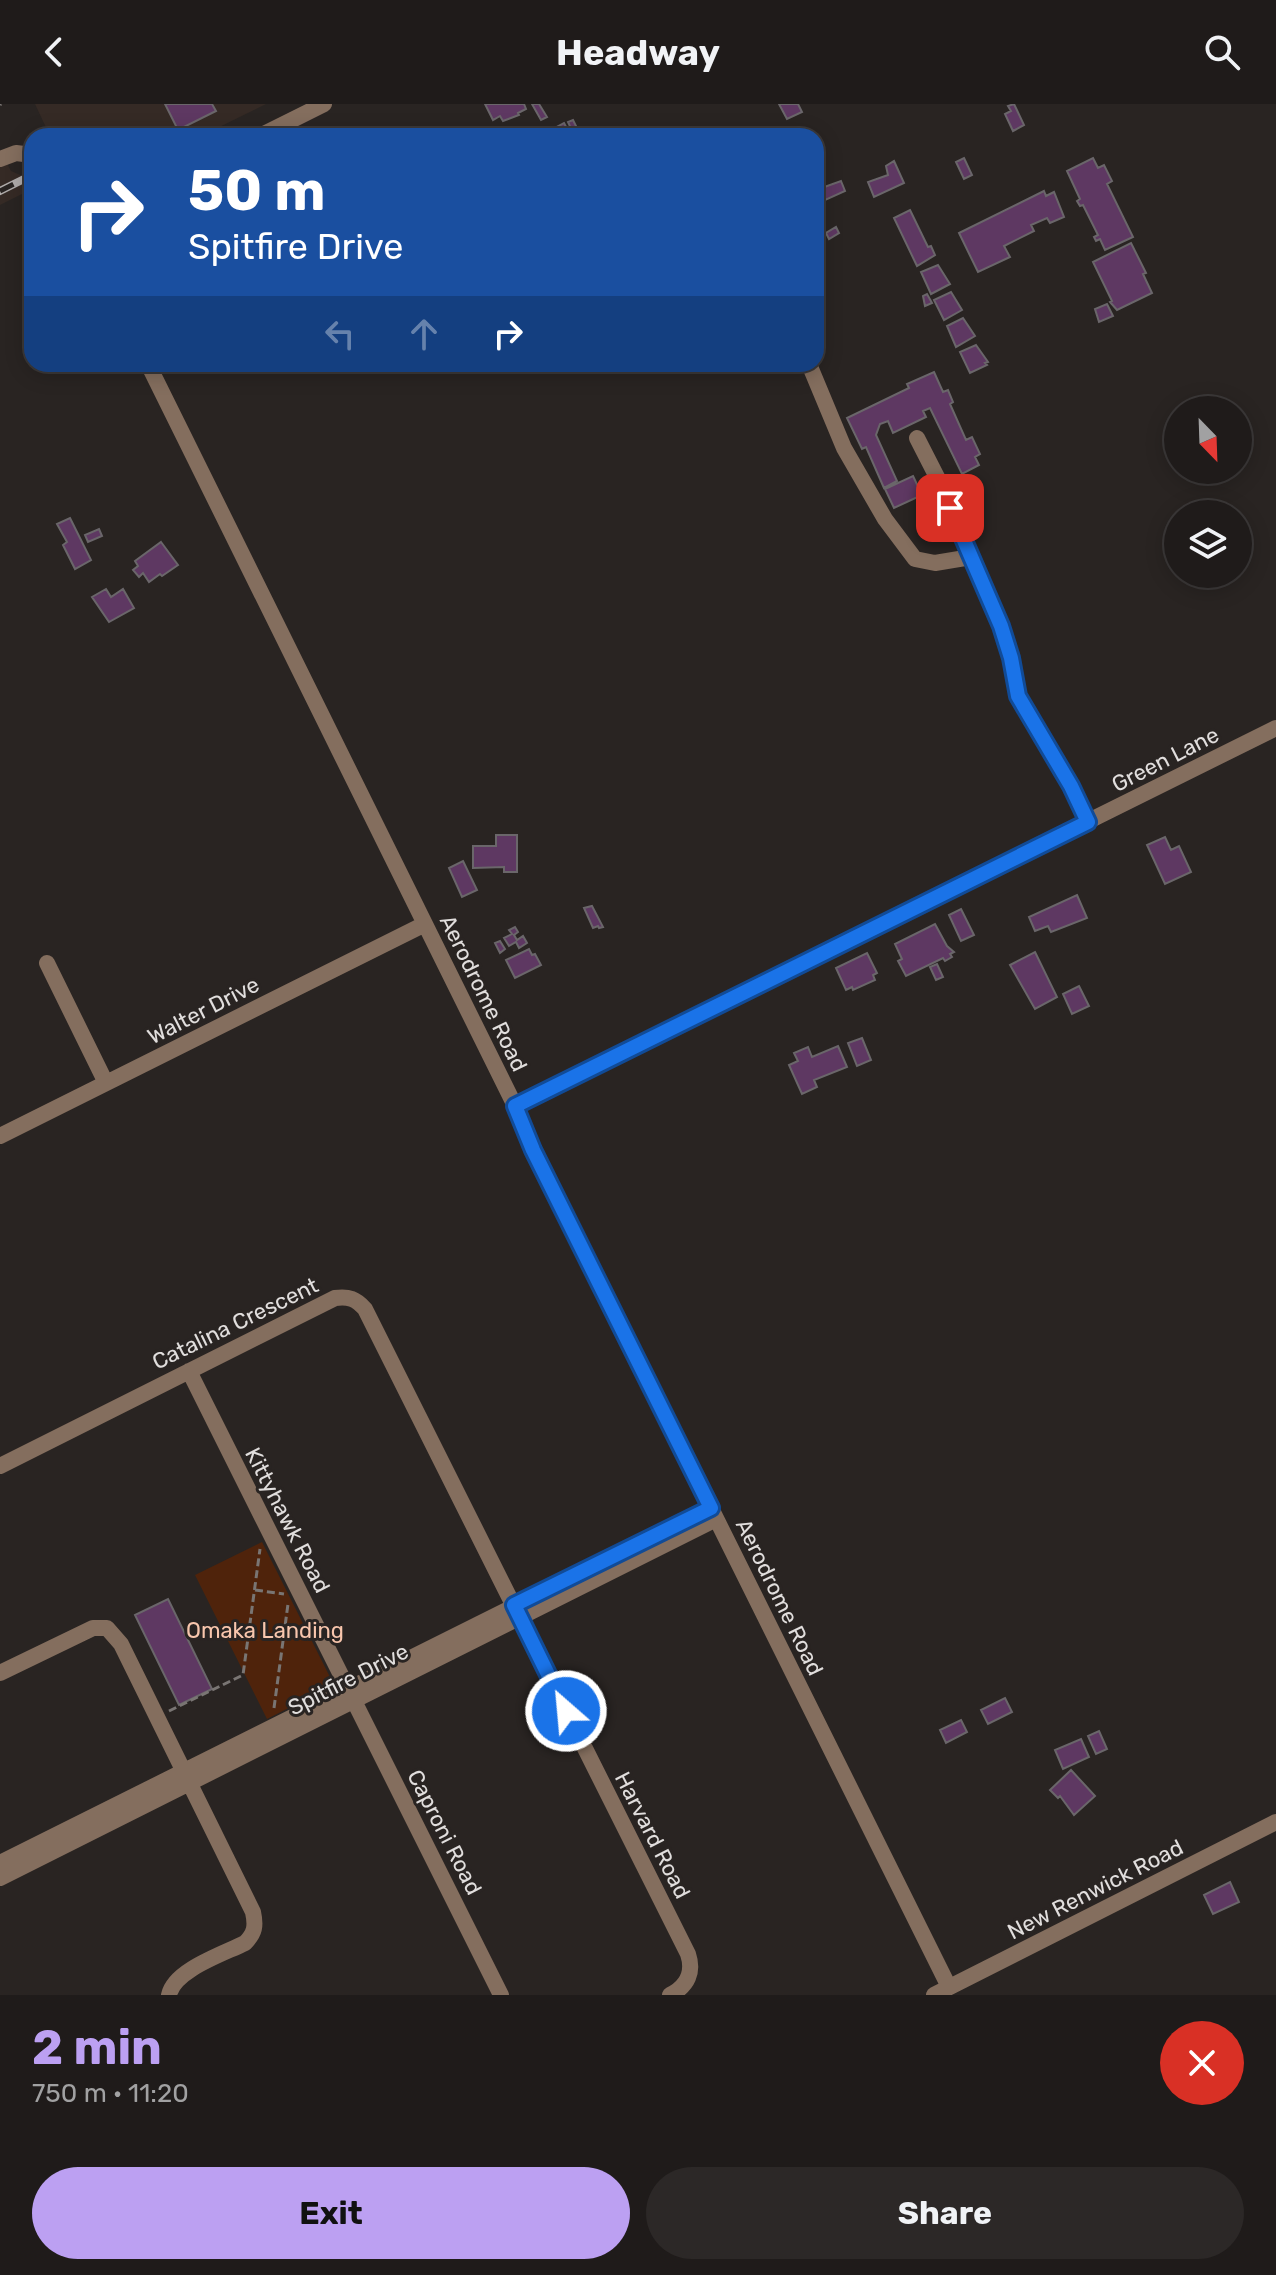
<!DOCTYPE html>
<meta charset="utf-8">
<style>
:root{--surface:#1f1b1a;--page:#2c2827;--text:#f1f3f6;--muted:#a1a1a2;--line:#3c3939;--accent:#bca0f2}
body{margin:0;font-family:Rubik,sans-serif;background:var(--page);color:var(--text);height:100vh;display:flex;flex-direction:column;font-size:30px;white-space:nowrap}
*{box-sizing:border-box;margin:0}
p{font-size:26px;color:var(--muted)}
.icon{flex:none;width:44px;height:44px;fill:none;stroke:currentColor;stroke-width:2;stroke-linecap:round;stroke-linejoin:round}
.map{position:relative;height:1891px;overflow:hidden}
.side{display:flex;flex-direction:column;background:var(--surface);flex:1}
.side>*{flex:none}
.banner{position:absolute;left:24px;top:24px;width:800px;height:244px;border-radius:24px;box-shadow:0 4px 20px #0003,0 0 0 2px var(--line);background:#1a4fa0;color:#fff;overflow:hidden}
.needle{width:52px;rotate:157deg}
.controls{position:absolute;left:1164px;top:292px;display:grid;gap:16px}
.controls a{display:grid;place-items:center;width:88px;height:88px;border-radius:50%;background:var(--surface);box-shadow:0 4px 20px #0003,0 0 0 2px var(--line);font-size:40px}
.pin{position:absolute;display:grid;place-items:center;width:68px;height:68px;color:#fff;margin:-34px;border-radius:16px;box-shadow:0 4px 12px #0006}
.me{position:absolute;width:88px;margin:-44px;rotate:333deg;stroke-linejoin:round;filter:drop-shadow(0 0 6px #0008)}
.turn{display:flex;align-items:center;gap:28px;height:168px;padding:0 32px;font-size:36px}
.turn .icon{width:104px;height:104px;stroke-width:2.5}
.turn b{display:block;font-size:56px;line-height:68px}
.lanes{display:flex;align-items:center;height:76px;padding:0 32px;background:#0003;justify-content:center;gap:40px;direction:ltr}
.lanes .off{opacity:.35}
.round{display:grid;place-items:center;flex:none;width:84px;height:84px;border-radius:42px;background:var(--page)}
.overview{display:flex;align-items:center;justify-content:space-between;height:136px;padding:0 32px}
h1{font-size:48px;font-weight:700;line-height:60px;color:var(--accent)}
.action{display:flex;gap:16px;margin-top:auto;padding:16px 32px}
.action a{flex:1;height:92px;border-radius:48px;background:var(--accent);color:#111;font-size:32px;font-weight:700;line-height:92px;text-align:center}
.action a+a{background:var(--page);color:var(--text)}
header{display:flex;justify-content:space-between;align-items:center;height:104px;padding:0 32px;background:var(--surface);font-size:36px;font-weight:700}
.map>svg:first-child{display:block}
.built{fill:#352a25}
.green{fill:#4f230b}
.building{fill:#5e3862;stroke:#6a666a;stroke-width:2}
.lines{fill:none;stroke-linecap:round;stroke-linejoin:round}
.path{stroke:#797573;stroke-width:3;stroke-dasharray:8 4;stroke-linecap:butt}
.minor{stroke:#846e5e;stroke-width:16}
.rail-casing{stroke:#afabaa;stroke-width:8}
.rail{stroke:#292422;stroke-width:5;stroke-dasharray:15;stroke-linecap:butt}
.route-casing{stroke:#114b97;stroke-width:20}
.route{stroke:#1a73e8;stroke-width:14}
.labels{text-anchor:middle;stroke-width:6;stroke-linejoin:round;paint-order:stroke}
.street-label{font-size:22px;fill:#e1dedd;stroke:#292422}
.park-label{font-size:22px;fill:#f8c6ad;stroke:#292422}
</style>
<header><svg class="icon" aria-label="back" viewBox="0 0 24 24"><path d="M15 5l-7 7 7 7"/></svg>Headway<svg class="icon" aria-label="search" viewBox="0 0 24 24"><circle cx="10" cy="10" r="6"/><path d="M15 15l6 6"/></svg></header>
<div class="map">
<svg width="1276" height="1891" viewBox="0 0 1276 1891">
<rect width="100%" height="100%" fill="#292422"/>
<!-- built -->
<path class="built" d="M35,0h231l-65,32h-151z
M0,46l11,21 21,9v9l-32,16z"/>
<!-- green -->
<path class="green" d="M262,1438l72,143 -67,34 -72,-144z"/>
<!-- building -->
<path class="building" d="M165,0h47l4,7 -38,19z
M485,0h39l2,5 -8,4 1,2 -16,6 -3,-5 -7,4z
M532,0h7l8,13 -6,3z
M779,0h19l4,8 -15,7z
M1014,0l10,21 -11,6 -8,-17 6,-3 -3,-5z
M573,16l6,12 -5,3 -6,-13z
M564,19l7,13h-17l-3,-6z
M964,54l8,17 -8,4 -8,-17z
M1093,54l5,10 6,-3 8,16 -5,3 26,53 -28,13 -5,-11 -4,2 -2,-4 4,-2 -15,-30 -3,1 -3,-5 3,-2 -13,-28z
M894,57l10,22 -30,14 -6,-15 20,-7 -2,-9z
M841,77l4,10 -22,10 -1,-3 -5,2 -1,-10z
M1044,87l2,5 8,-4 10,25 -14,6 -3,-5 -16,7 3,6 -30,15 6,11 -32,15 -19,-39z
M910,106l18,37 3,-1 4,9 -18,11 -23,-48z
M836,123l3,6 -10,6 -3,-6z
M1131,139l15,30 -3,1 9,19 -35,17 -7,-8 2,-1 -19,-39z
M938,161l12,19 -19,10 -10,-22z
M951,188l11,18 -18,10 -10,-20z
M927,190l5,9 -7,3 -2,-10z
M1107,200l6,12 -14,6 -4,-13z
M963,214l12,18 -19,11 -9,-21z
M976,241l12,17 -3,1 2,2 -17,8 -10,-21z
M934,268l9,20 5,-2 5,12 -3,2 16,36 6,-3 8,17 -5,3 4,8 -17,9 -32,-66 -7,3 3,6 -33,16 -5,-12 -8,3 -4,11 21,46 -13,7 -18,-41 -4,2 -15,-31 62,-30 -2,-4z
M913,372l9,19 -28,13 -9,-19z
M70,414l21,42 -16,9 -12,-24 4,-3 -10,-18z
M99,425l3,7 -14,6 -3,-7z
M161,438l17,23 -16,11 -2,-2 -11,8 -6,-9 -4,4 -6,-7 5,-4 -3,-5z
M106,485l5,8 12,-8 11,19 -25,14 -17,-25z
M496,731h21v37h-13v-5l-31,1v-22h23z
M1165,733l6,13 8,-4 12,26 -26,12 -18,-39z
M463,757l14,29 -15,7 -13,-29z
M1077,791l10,23 -36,14 -3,-6 -13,5 -6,-14z
M592,802l11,21 -4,1 -1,-2 -5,2 -9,-20z
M961,805l13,26 -13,6 -12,-26z
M935,820l12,22 7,6 -4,2 2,3 -7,4 -2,-3 -37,18 -8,-15 4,-2 -7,-15z
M515,823l3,5 -4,3 3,5 6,-4 4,7 -8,5 -3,-6 -7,4 -5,-8 8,-4 -3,-4z
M500,837l5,8 -5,4 -5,-10z
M529,845l3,6 3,-1 6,11 -26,13 -9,-18z
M1035,848l22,45 -22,12 -25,-44z
M867,849l10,20 -4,2 2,5 -22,10 -1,-3 -6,3 -10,-22z
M937,860l6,13 -7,3 -6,-13z
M1079,882l10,20 -17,8 -9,-20z
M862,934l9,22 -14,6 -9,-23z
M838,942l9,21 -33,13 3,7 -15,7 -13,-29 9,-4 -4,-8 14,-6 4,10z
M168,1495l44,90 -33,16 -44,-90z
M1005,1594l7,14 -24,12 -7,-14z
M961,1616l6,12 -21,11 -6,-13z
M1099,1627l8,18 -11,5 -8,-18z
M1081,1635l8,18 -26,12 -8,-19z
M1071,1666l24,26 -21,19 -14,-19 -2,2 -8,-8z
M1230,1778l9,20 -26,12 -9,-19z"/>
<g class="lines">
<!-- path -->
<path class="path" d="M0,1l1,-1
M255,1486l29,4
M274,1604l14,-104
M169,1607l74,-36 17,-126"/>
<!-- minor -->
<path class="minor" d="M260,32l64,-32
M0,55l16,-6 16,2
M148,260l367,742 18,44 416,837
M809,260l35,84 41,71 30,40 20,4 36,-6
M917,334l23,45 61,143 10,32 7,38 53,90 17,36
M47,859l59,120
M515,1002l761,-378
M0,1032l425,-212
M189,1267l312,624
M0,1362l335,-168c14,-2 21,1 30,11l323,645c6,18 0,32 -18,41
M0,1569l93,-45h14l14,16 132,268c3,14 2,21 -8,31 -22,11 -71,27 -76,52
M0,1759l711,-355
M0,1774l716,-359
M934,1891l342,-173"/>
<!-- rail casing -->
<g class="rail-casing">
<path id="rail" d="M0,87l24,-12"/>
</g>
<!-- rail -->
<use href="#rail" class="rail"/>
</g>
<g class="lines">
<!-- route casing -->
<g class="route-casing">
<path id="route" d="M566,1607l-52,-106 197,-97 -178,-358 -18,-44 573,-284 -17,-36 -53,-90 -7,-38 -10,-32 -51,-118"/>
</g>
<!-- route -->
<use href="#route" class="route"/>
</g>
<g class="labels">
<!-- street labels -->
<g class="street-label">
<text transform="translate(1165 655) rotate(-27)" y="8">Green Lane</text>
<text transform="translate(484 889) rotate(64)" y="8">Aerodrome Road</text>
<text transform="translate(203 906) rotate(-27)" y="8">Walter Drive</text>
<text transform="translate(235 1219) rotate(-26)" y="8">Catalina Crescent</text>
<text transform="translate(288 1416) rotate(63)" y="8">Kittyhawk Road</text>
<text transform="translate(780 1493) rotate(64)" y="8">Aerodrome Road</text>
<text transform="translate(348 1575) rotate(-27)" y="8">Spitfire Drive</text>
<text transform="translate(445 1728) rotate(63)" y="8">Caproni Road</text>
<text transform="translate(653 1731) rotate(63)" y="8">Harvard Road</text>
<text transform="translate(1095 1785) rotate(-27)" y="8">New Renwick Road</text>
</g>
<!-- park labels -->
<g class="park-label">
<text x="265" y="1534">Omaka Landing</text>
</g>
</g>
</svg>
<div class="controls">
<a><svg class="needle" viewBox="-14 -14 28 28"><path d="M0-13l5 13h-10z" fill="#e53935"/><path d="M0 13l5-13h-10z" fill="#a1a1a2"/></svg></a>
<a><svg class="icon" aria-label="layers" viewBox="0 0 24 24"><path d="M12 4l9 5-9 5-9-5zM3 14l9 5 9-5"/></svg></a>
</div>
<div class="pin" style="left:950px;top:404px;background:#d93025"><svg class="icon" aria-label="arrive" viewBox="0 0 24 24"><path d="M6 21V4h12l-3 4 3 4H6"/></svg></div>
<svg class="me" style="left:566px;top:1607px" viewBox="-20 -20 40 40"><circle r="17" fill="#1a73e8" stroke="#fff" stroke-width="3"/><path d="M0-11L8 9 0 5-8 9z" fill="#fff"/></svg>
<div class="banner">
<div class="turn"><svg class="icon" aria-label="right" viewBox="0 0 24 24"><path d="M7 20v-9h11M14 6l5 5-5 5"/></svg><div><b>50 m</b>Spitfire Drive</div></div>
<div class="lanes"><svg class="icon off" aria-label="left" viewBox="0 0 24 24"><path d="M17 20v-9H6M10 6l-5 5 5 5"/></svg><svg class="icon off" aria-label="ahead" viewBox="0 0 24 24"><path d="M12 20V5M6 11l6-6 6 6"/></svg><svg class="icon" aria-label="right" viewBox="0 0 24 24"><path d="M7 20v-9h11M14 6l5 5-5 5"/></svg></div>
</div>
</div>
<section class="side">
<div class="overview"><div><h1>2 min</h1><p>750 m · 11:20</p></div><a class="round" style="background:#d93025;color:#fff"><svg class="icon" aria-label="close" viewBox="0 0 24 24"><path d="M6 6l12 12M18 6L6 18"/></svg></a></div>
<div class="action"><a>Exit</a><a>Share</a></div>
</section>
